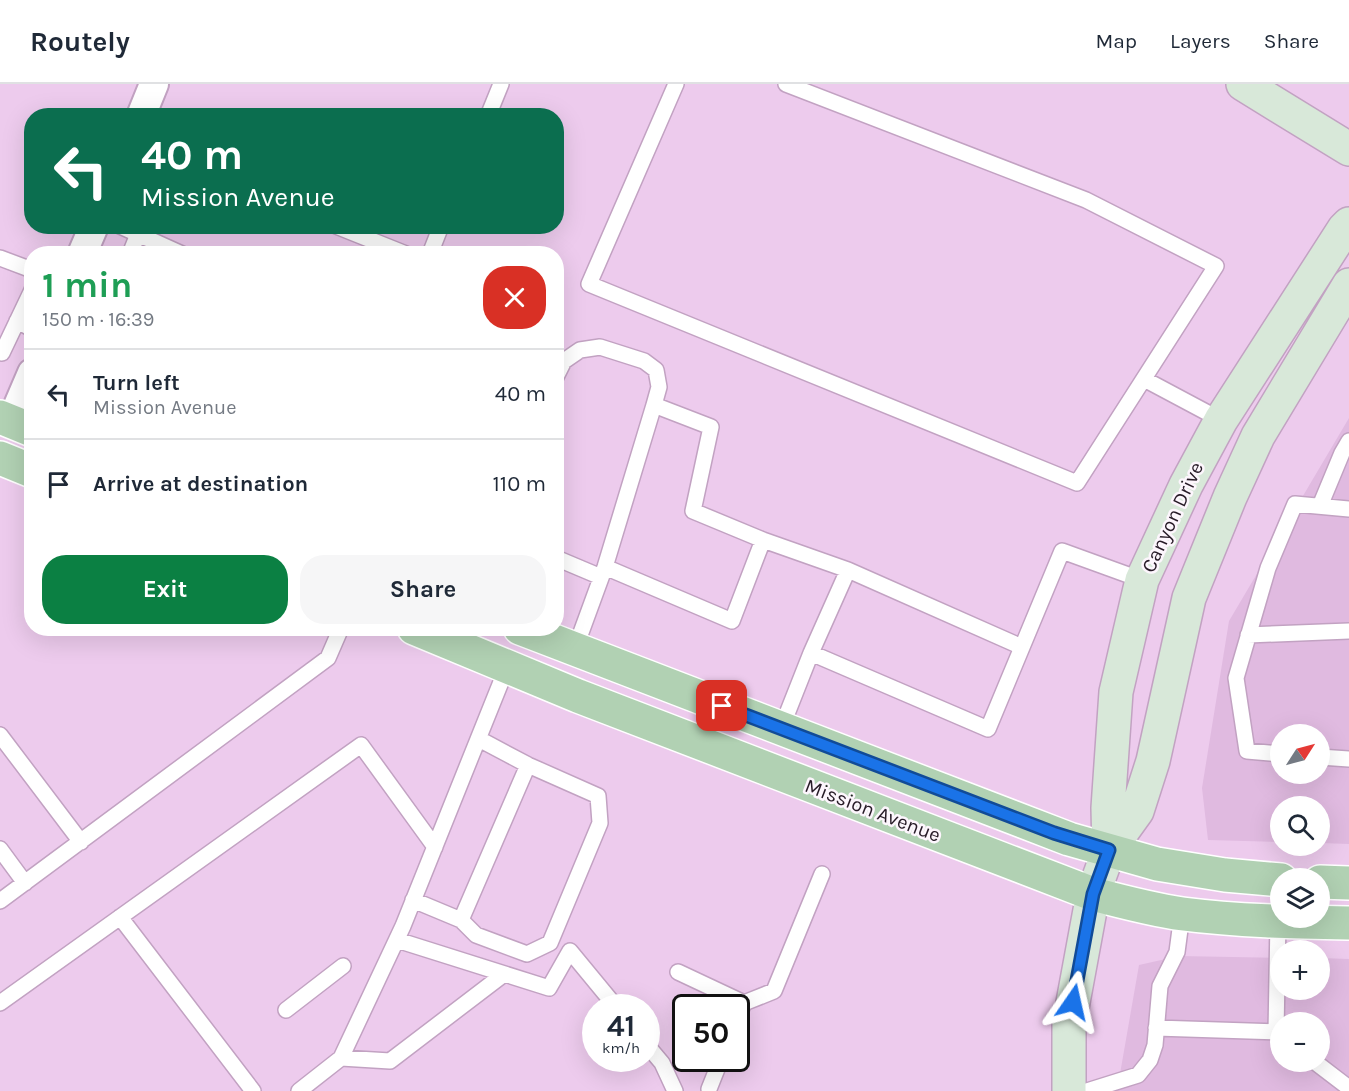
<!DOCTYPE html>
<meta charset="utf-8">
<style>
:root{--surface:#fff;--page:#f6f6f7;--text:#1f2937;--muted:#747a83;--line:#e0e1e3;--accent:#0b8043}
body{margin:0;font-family:Karla,sans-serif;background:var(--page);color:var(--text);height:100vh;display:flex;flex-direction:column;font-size:22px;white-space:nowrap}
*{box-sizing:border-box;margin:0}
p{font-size:20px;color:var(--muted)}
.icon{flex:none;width:33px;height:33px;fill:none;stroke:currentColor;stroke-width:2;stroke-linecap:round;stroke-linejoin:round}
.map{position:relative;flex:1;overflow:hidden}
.drawer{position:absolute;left:24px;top:162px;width:540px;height:390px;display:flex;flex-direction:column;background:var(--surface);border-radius:24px;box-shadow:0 6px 24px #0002}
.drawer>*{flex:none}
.hud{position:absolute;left:24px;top:24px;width:540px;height:126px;border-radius:24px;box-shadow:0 6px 24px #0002;background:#0b6e4f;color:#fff;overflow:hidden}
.needle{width:39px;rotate:54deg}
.tools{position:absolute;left:1270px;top:640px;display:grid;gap:12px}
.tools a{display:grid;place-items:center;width:60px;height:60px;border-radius:50%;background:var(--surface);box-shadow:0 6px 24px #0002;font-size:30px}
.speed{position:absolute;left:582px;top:910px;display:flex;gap:12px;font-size:30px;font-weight:700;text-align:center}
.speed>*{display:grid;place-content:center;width:78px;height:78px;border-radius:50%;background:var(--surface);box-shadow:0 6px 24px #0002;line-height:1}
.speed small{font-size:15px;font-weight:400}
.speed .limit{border:3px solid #111;border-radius:9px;background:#fff;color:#111}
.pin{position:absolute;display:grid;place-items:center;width:51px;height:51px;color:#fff;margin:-26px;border-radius:12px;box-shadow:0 3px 9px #0006}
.me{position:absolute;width:66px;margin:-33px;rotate:11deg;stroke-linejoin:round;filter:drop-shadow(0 0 4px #0008)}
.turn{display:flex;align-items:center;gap:21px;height:126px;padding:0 18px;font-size:27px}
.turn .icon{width:78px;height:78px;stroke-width:2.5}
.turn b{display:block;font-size:42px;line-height:51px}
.round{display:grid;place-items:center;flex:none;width:63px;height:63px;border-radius:24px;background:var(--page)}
.summary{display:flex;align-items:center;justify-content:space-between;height:102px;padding:0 18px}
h1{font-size:36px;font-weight:700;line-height:45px;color:#1e9e55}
.action{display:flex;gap:12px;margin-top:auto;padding:12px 18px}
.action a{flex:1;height:69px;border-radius:24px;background:var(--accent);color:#fff;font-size:24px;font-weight:700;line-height:69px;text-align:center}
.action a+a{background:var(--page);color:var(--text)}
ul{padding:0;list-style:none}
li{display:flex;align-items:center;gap:18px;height:90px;padding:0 18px;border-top:2px solid var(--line)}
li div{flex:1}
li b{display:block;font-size:22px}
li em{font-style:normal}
header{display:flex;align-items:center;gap:36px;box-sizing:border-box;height:84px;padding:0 30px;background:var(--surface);border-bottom:2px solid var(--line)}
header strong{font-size:28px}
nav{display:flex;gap:33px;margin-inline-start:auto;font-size:21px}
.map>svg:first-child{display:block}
.built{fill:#e0bae0;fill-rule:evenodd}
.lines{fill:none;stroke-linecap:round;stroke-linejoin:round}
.service-casing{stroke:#c2a2c2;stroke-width:18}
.minor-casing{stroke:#c2a2c2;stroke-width:32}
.secondary-casing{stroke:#c2a2c2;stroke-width:36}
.primary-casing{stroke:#fff;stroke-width:36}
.service{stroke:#fff;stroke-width:15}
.minor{stroke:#fff;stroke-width:28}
.secondary{stroke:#d8e8d9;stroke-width:33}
.primary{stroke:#b1d1b3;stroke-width:33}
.route-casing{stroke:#114b97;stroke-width:15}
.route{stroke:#1a73e8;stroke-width:10}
.labels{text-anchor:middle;stroke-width:5;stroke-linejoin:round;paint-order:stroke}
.street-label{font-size:20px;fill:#271b27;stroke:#fdf6fd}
</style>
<header>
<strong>Routely</strong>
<nav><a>Map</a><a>Layers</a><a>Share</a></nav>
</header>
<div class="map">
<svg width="1349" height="1007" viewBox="0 0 1349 1007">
<rect width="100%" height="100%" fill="#edcbed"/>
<!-- built -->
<path class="built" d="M1349,334v426l-29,-1v-36h-39v35l-73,-2 -6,-52 27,-167zM1281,651h39v39h-39z
M1179,872l102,2v32h39v-32l29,1v132h-232l22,-126zM1281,939h39v39h-39z"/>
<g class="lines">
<!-- service casing -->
<g class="service-casing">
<path id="service" d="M676,0l-87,200 488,199 139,-217 -130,-66 -300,-116
M488,32l13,-32
M120,142l62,28
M336,142l70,28
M130,170l8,-20
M430,170l11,-28
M0,174l32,12
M17,237l15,8
M0,268l2,1 30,-63
M556,293l8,-16 16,-11 20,-3 44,14 12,9 3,17 -5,18
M1144,295l77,41
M1320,422l22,-53 7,-12
M556,474l45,19
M605,483l127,54 31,-81
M1248,551l101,-4
M1022,563l-174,-77 -37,83 177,76 74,-178 80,29
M575,565l30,-82 49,-162 57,22 -18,84 70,29 85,30
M781,645l30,-76
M0,651l81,107
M1281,670l-34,-3 -11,-73 32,-110 27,-64 54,5
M1320,673l29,2
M0,765l25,34
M413,816l48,20 15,15 51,19 23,-11 50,-120 -2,-27 -70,-31 -49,-26
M0,817l328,-243 13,-30
M120,833l133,174
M461,836l67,-155
M397,856l152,48 21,-37 47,57
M678,888l66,31
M0,919l361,-258 74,102
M286,926l57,-44
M736,938l8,-19 30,-12 48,-117
M1156,944l120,4 2,-111
M646,960l16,19 13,28
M341,974l49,3 114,-87
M1315,978l34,26
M709,1005l12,-30
M299,1007l42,-33 62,-132 104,-259
M1087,1007l51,-16 12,-15 5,-15 5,-59 17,-34 5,-38"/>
</g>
<!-- minor casing -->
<g class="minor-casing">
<path id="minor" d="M141,32l13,-32
M82,170l12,-28
M11,338l21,-49"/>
</g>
<!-- secondary casing -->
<g class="secondary-casing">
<path id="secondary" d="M1243,0l106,65
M1109,766l-1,-42 8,-116 26,-112 44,-95 35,-65 123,-191 5,-5
M1069,1007v-67l24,-130 16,-44 28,-39 16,-50 36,-163 41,-101 28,-61 91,-151"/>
</g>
<!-- primary casing -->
<g class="primary-casing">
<path id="primary" d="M0,333l32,13
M0,374l32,13
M414,544l164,68 515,198c30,8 60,16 90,20 55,7 111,8 166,9
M520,544l549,211 88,25 68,11 56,5
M1320,798l29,1"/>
</g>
<!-- service -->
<use href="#service" class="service"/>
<!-- minor -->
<use href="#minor" class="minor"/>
<!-- secondary -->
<use href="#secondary" class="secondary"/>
<!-- primary -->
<use href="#primary" class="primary"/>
</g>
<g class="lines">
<!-- route casing -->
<g class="route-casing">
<path id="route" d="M722,622l332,127 55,17 -16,44 -20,108"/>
</g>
<!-- route -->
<use href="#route" class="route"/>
</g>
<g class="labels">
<!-- street labels -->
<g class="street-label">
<text transform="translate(1172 433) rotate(-65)" y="7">Canyon Drive</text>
<text transform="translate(873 726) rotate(21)" y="7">Mission Avenue</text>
</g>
</g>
</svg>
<div class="tools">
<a><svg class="needle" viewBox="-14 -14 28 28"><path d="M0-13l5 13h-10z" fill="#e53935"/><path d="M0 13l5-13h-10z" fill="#747a83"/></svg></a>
<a><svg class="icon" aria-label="search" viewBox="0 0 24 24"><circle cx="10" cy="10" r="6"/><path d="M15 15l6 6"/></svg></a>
<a><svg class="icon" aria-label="layers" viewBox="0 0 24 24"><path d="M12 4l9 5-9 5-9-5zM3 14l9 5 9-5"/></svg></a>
<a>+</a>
<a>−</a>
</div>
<div class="speed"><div>41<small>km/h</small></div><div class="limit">50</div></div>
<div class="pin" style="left:722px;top:622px;background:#d93025"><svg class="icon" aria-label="arrive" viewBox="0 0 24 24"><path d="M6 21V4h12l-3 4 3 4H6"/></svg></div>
<svg class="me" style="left:1073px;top:918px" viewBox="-20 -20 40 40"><path d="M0-17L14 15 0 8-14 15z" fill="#1a73e8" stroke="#fff" stroke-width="4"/></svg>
<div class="hud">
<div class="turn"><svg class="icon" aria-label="left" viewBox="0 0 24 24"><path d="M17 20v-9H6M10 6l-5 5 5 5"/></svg><div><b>40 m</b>Mission Avenue</div></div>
</div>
<section class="drawer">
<div class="summary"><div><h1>1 min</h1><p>150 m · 16:39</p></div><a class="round" style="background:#d93025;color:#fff"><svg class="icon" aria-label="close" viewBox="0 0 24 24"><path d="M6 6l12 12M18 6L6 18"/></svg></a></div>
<ul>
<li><svg class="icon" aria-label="left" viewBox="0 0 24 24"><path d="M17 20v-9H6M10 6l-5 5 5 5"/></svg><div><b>Turn left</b><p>Mission Avenue</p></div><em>40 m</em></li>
<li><svg class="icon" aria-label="arrive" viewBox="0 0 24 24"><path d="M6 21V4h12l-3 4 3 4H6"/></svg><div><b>Arrive at destination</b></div><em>110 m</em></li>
</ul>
<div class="action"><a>Exit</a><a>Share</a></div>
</section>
</div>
